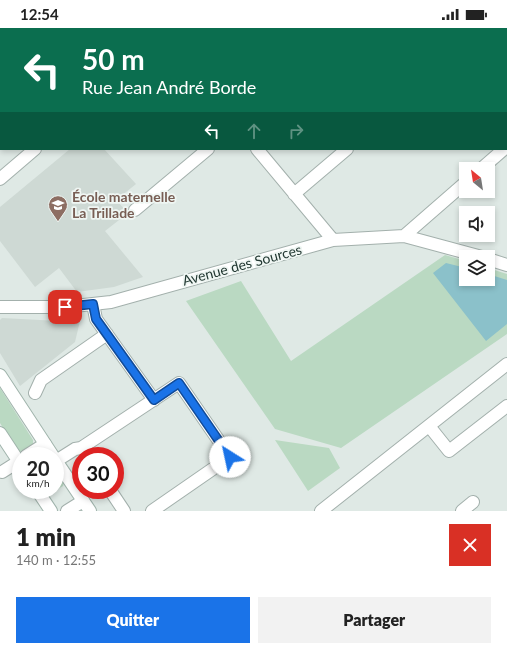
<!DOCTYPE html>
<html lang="fr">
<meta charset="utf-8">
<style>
:root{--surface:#fff;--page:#f2f2f2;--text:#222;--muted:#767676;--accent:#1a73e8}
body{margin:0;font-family:Lato,sans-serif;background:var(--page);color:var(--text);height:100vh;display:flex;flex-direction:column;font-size:15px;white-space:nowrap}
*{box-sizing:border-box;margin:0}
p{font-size:13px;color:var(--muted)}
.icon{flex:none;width:22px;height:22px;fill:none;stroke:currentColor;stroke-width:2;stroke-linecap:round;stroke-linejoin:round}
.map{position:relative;height:483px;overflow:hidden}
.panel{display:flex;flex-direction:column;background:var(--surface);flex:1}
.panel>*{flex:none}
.guide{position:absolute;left:0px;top:0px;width:507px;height:122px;box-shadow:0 2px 6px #0003;background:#0b6e4f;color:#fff;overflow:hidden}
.needle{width:26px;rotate:330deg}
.tools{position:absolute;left:459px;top:134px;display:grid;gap:8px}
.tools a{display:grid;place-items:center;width:36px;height:36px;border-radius:0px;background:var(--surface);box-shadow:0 2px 6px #0003;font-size:20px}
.speed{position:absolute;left:12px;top:419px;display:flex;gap:8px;font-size:20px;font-weight:700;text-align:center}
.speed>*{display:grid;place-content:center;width:52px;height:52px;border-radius:50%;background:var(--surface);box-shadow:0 2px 6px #0003;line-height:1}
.speed small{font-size:10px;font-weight:400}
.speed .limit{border:6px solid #d22;background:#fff;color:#111}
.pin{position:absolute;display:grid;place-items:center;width:34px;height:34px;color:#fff;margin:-17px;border-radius:8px;box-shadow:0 2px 6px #0006}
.me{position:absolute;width:44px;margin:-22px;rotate:325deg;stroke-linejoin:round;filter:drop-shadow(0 0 3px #0008)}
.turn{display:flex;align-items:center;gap:14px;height:84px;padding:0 16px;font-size:18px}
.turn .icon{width:52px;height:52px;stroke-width:2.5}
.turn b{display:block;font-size:28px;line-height:34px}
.lanes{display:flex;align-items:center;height:38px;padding:0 16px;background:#0003;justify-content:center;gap:20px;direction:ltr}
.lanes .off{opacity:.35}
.round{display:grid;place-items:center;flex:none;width:42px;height:42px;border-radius:0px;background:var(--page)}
.overview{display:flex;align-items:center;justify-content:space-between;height:68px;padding:0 16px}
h1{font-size:24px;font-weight:800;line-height:30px}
.primary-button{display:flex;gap:8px;margin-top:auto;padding:8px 16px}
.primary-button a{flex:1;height:46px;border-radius:0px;background:var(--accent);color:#fff;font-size:16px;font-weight:800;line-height:46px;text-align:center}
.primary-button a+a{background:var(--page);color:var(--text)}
.status{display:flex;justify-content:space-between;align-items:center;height:28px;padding:0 20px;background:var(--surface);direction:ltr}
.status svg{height:11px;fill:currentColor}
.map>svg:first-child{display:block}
.built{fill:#ced9d4}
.green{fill:#bad9c2}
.water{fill:#8bc1ca}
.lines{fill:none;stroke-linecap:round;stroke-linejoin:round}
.street-casing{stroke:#a3b0ac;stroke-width:14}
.secondary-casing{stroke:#a0b4ac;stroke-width:14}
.street{stroke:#fff;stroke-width:12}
.secondary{stroke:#fff;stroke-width:12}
.route-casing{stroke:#114b97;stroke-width:10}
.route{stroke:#1a73e8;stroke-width:7}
.labels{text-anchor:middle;stroke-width:3.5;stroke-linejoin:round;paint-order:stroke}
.education-label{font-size:14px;font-weight:bold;fill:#785e54;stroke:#eff6f3;text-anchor:start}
.street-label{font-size:14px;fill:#223832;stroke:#eff6f3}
</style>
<div class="status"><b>12:54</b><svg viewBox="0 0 49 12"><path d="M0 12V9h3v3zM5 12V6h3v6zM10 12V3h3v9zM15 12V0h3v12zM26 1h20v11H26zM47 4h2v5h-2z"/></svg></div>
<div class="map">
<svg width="507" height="483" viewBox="0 0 507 483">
<rect width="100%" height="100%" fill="#dfe9e5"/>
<!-- built -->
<path class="built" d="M70,121h34l32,35 -20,16 12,13 -23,18 38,46 -29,10 -37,5 -18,-24 -24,19 -35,-46v-34z
M2,290l57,3h21l-5,21 -55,44 -20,-33v-33z"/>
<!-- green -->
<path class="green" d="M445,227l21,6v18h22v-11l19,6v60l-166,114 -66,-19 -89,-128 55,-20 50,80z
M0,360l33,52v6l-6,4 -7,1 -5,-3 -15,-25z
M275,412l54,8 11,20 -32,23z
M55,441l9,13 -1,4 -15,9h-2l-4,-5h13z"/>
<!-- water -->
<path class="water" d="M446,235l20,5v11h22v-5l19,6v44l-21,17 -53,-68z"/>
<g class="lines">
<!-- street casing -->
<g class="street-casing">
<path id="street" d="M149,0l1,1
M422,0l1,1
M16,1l2,-1
M176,1l1,-1
M334,1l1,-1
M0,15l1,-1
M506,91l1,1
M257,121l76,91
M481,141l23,-20
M0,151l35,-30
M294,166l53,-45
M135,182l73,-61
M404,208l62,-54
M488,231l19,6
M93,276l3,15 58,81
M0,279h65l46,-5 222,-62 71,-4 78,21
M35,365l6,-13 66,-46
M429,398l20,25 58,-45
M26,428l19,-12
M56,433l19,-12 6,-1 98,-65 51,74 -78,54
M2,444l19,-12
M110,462l14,21
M67,483l16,-10
M321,483l186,-147
M462,483l11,-9"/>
</g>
<!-- secondary casing -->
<g class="secondary-casing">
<path id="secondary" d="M0,347l53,81
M0,405l21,32
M55,431l35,52
M37,462l14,21"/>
</g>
<!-- street -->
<use href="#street" class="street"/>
<!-- secondary -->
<use href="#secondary" class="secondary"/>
</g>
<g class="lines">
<!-- route casing -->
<g class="route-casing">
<path id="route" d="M65,279l28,-3 3,15 58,81 25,-17 51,74"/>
</g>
<!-- route -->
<use href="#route" class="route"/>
</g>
<!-- icons -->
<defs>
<g id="school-pin" transform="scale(1)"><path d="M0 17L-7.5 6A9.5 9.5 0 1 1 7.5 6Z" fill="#8d6e63" stroke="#eff6f3"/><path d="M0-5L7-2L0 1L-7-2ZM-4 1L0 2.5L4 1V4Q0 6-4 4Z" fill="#fff"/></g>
</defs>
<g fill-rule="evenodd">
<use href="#school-pin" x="58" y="177"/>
</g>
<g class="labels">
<!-- education labels -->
<g class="education-label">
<text x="72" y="174">École maternelle<tspan x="72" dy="16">La Trillade</tspan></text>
</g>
<!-- street labels -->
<g class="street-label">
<text transform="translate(242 237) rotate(-15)" y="5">Avenue des Sources</text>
</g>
</g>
</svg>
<div class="tools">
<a><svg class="needle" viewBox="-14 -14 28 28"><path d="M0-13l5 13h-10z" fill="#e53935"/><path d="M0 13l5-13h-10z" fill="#767676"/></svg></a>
<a><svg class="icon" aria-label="sound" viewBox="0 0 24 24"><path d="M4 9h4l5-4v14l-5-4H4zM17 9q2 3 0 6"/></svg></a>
<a><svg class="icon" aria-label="layers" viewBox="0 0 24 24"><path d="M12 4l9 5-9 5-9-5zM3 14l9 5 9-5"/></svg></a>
</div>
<div class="speed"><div>20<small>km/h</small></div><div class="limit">30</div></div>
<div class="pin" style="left:65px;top:279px;background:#d93025"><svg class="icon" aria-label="arrive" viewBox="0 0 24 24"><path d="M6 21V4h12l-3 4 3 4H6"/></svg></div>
<svg class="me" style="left:230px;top:429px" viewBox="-20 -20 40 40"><circle r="19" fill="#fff"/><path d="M0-13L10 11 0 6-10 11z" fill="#1a73e8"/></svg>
<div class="guide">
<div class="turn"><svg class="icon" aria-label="left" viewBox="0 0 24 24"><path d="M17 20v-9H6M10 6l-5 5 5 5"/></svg><div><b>50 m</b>Rue Jean André Borde</div></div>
<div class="lanes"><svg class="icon" aria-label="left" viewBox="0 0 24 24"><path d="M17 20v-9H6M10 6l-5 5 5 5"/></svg><svg class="icon off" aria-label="ahead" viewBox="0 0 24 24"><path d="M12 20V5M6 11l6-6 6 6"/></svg><svg class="icon off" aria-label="right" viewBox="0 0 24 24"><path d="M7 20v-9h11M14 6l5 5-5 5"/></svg></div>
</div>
</div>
<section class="panel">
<div class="overview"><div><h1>1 min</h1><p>140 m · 12:55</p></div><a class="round" style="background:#d93025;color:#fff"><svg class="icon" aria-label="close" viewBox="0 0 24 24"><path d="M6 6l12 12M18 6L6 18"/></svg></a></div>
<div class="primary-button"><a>Quitter</a><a>Partager</a></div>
</section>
